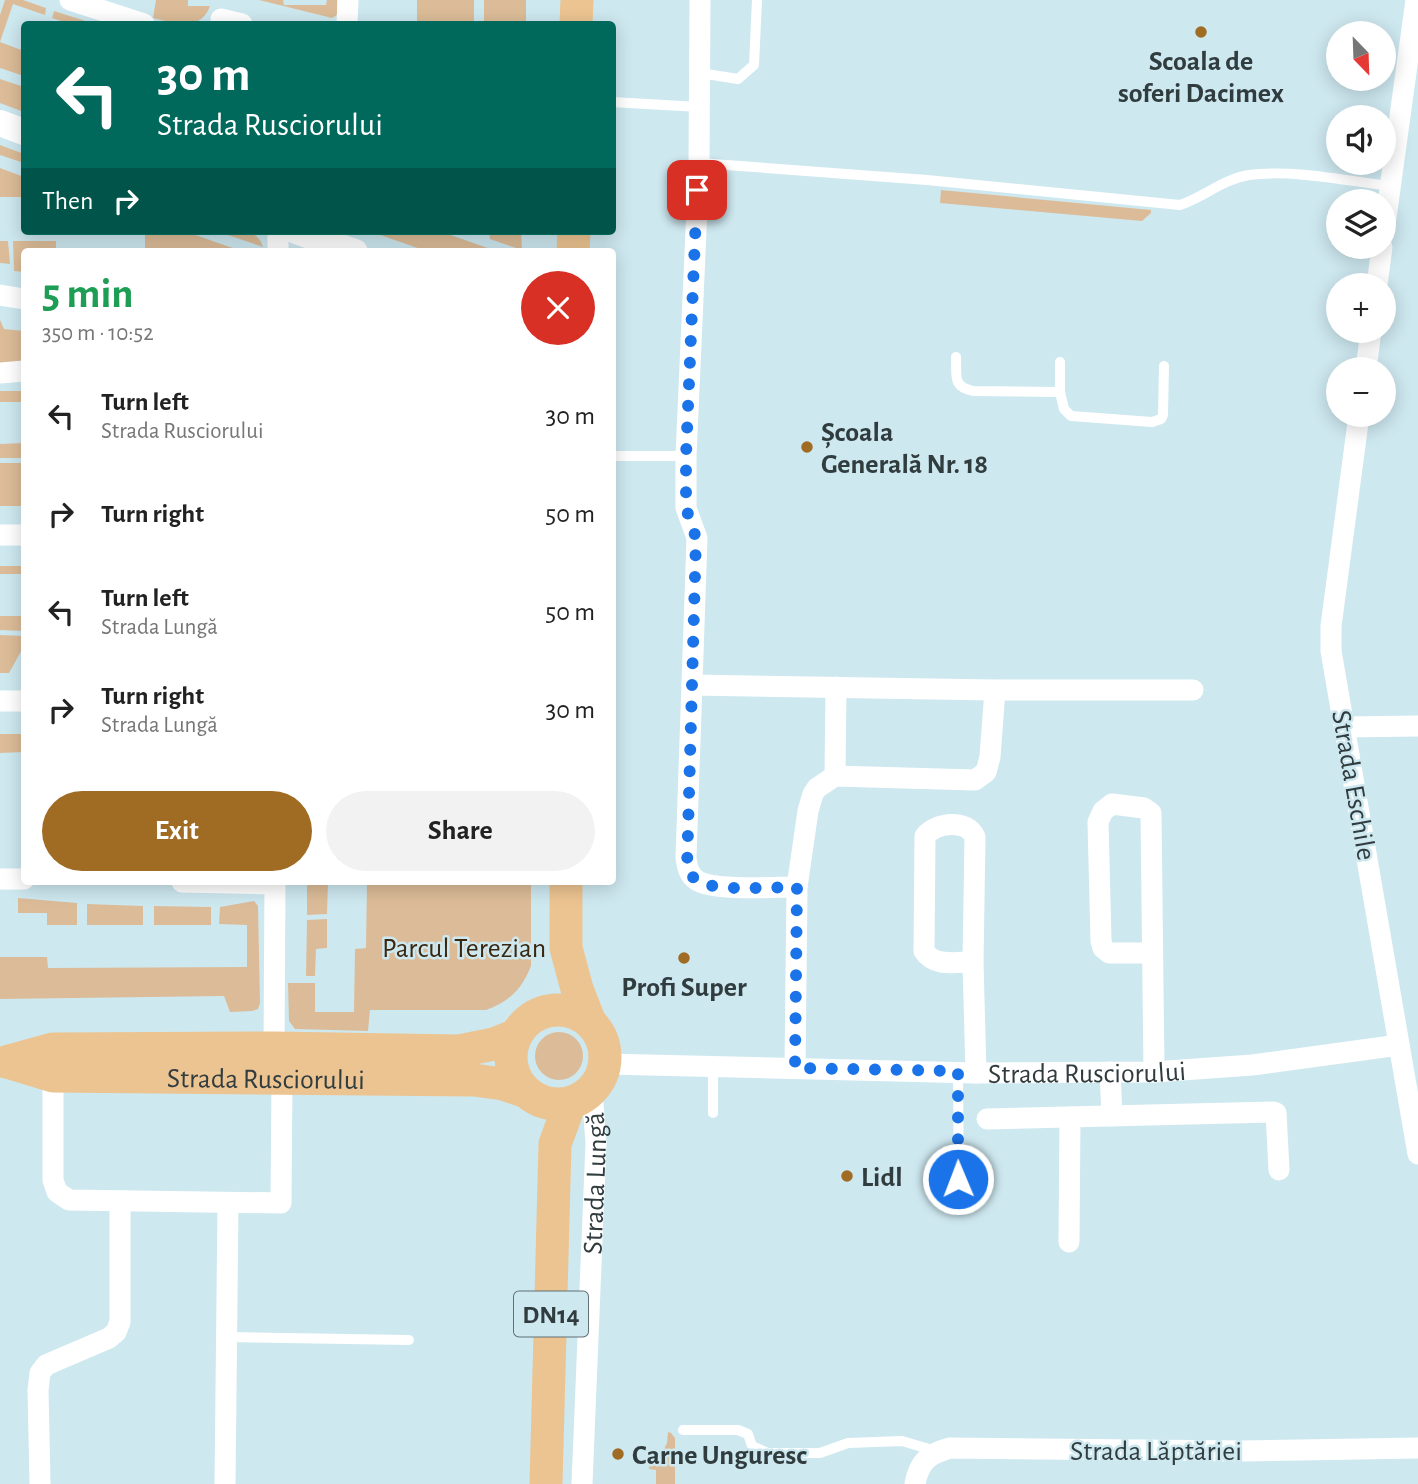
<!DOCTYPE html>
<meta charset="utf-8">
<style>
:root{--surface:#fff;--page:#f2f2f2;--text:#222;--muted:#767676;--accent:#a06b23}
body{margin:0;font-family:"Alegreya Sans",sans-serif;background:var(--page);color:var(--text);height:100vh;display:flex;flex-direction:column;font-size:26px;white-space:nowrap}
*{box-sizing:border-box;margin:0}
p{font-size:23px;color:var(--muted)}
.icon{flex:none;width:38px;height:38px;fill:none;stroke:currentColor;stroke-width:2;stroke-linecap:round;stroke-linejoin:round}
.map{position:relative;flex:1;overflow:hidden}
.panel{position:absolute;left:21px;top:248px;width:595px;height:637px;display:flex;flex-direction:column;background:var(--surface);border-radius:7px;box-shadow:0 4px 18px #0003}
.panel>*{flex:none}
.top-card{position:absolute;left:21px;top:21px;width:595px;height:214px;border-radius:7px;box-shadow:0 4px 18px #0003;background:#00695c;color:#fff;overflow:hidden}
.needle{width:46px;rotate:157deg}
.fabs{position:absolute;left:1326px;top:21px;display:grid;gap:14px}
.fabs a{display:grid;place-items:center;width:70px;height:70px;border-radius:50%;background:var(--surface);box-shadow:0 4px 18px #0003;font-size:35px}
.pin{position:absolute;display:grid;place-items:center;width:60px;height:60px;color:#fff;margin:-30px;border-radius:14px;box-shadow:0 4px 10px #0006}
.me{position:absolute;width:77px;margin:-38px;rotate:359deg;stroke-linejoin:round;filter:drop-shadow(0 0 5px #0008)}
.turn{display:flex;align-items:center;gap:24px;height:147px;padding:0 21px;font-size:32px}
.turn .icon{width:91px;height:91px;stroke-width:2.5}
.turn b{display:block;font-size:49px;line-height:60px}
.then{display:flex;align-items:center;height:66px;padding:0 21px;background:#0003;gap:14px;font-size:26px}
.round{display:grid;place-items:center;flex:none;width:74px;height:74px;border-radius:37px;background:var(--page)}
.head{display:flex;align-items:center;justify-content:space-between;height:119px;padding:0 21px}
h1{font-size:42px;font-weight:700;line-height:52px;color:#1e9e55}
.action{display:flex;gap:14px;margin-top:auto;padding:14px 21px}
.action a{flex:1;height:80px;border-radius:42px;background:var(--accent);color:#fff;font-size:28px;font-weight:700;line-height:80px;text-align:center}
.action a+a{background:var(--page);color:var(--text)}
ul{padding:0;list-style:none}
li{display:flex;align-items:center;gap:21px;height:98px;padding:0 21px}
li div{flex:1}
li b{display:block;font-size:26px}
li em{font-style:normal}
.map>svg:first-child{display:block}
.green{fill:#dcbc98}
.lines{fill:none;stroke-linecap:round;stroke-linejoin:round}
.service{stroke:#fff;stroke-width:10}
.minor{stroke:#fff;stroke-width:21}
.tertiary{stroke:#fff;stroke-width:26}
.primary{stroke:#ecc491;stroke-width:33}
.route{stroke:#1a73e8;stroke-width:12;stroke-dasharray:0 21.6}
.poi-dot{fill:#a06b23;stroke:#cee8f0;stroke-width:2.5}
.labels{text-anchor:middle;stroke-width:5;stroke-linejoin:round;paint-order:stroke}
.shield{fill:#cee8f0;stroke:#607074;stroke-width:2}
.shield-label{font-size:26px;font-weight:bold;fill:#313c3f}
.poi-label{font-size:28px;font-weight:bold;fill:#313c3f;stroke:#cee8f0;text-anchor:start}
.street-label{font-size:28px;fill:#313c3f;stroke:#cee8f0}
.park-label{font-size:28px;fill:#3a270f;stroke:#cee8f0}
</style>
<div class="map">
<svg width="1418" height="1484" viewBox="0 0 1418 1484">
<rect width="100%" height="100%" fill="#cee8f0"/>
<!-- green -->
<path class="green" d="M5,0h18l23,8 -1,7 -32,-11 -13,38v-27z
M156,0h32v6h22c-9,26 -36,17 -57,12z
M259,0h24l1,5h42l1,-5h10v15l-5,3z
M417,0h57v24h-57z
M484,0h42v24h-42z
M54,11l41,13h-24l-19,-6z
M0,42l24,9v25l-24,-8z
M0,79l24,8v25l-24,-9z
M0,145l24,9v9l-24,-8z
M0,168l24,9v20h-24z
M941,190l210,20v3l-9,8 -202,-18z
M145,231h39l60,21h-99z
M216,231c18,0 41,-5 47,16z
M369,231h70l60,21h-70z
M489,231h32l1,19 -32,-11z
M0,241h8l2,23 -10,-1z
M13,241h43v11h-32v20l-10,-1z
M0,320l4,9 20,2v34l-24,-1z
M0,391h24v11h-24z
M24,443v15h-24v-14z
M0,463h24v43h-24z
M0,566h24v8h-24z
M0,616h24v15l-24,-1z
M0,635l24,1v10l-15,27h-9z
M0,734h24v18l-24,1z
M307,882h21l-1,32 -20,1z
M367,882h164v84c-9,23 -22,36 -45,44h-116l-2,21 -73,-2 -6,-8 -1,-38h27v29h39l1,-63 11,-1z
M18,898l59,5v22h-30v-12h-29z
M254,901l4,5 2,97 -2,6 -6,2 -22,1 -6,-16 -224,3v-42h47l1,11 199,-1v-42l-28,-1 1,-17z
M87,904l56,2v19h-56z
M154,906l57,1v18h-57z
M327,919v29l-11,1 -1,27h-9l1,-56z
M535 1056a24 24 0 1 1 48 0a24 24 0 1 1-48 0Z
M668,1432l3,1 4,5v46h-19v-14l-7,-1 1,-15 12,-1 5,-10z"/>
<g class="lines">
<!-- service -->
<path class="service" d="M700,73l38,6 16,-14 3,-65
M612,102l87,5
M699,163l228,17 253,25c24,-8 43,-26 69,-30 42,-6 100,6 141,11
M956,357c1,20 -4,29 17,34l87,1v-30
M1060,392l4,17 7,7 81,6 9,-3 2,-4 1,-49
M612,456h74
M713,1067v46
M958,1071l1,130
M226,1337l183,3
M683,1430h55l10,4 4,12 16,7h52l28,-10 54,-2 34,10"/>
<!-- minor -->
<g class="minor">
<path d="M70,0l74,24"/>
<path d="M700,0l-1,163 -13,293v52l11,30 -11,319c1,10 3,19 12,24 17,10 77,6 99,6"/>
<path d="M221,19l21,5"/>
<path d="M347,24l1,-24"/>
<path d="M1384,232l32,-232"/>
<path d="M278,252v-21"/>
<path d="M1377,285l5,-38"/>
<path d="M0,295l24,4"/>
<path d="M1366,369l5,-38"/>
<path d="M0,373l24,-2"/>
<path d="M1359,415l-28,211v25l87,503"/>
<path d="M0,535h24"/>
<path d="M692,685l303,5h198"/>
<path d="M0,701h24"/>
<path d="M1344,727l74,-1"/>
<path d="M835,776l1,-89"/>
<path d="M0,879h24"/>
<path d="M182,882l93,2"/>
<path d="M1151,953h-42l-6,-5 -2,-7 -3,-119 5,-11 9,-7 32,4 7,5 3,259"/>
<path d="M973,962c-17,0 -39,5 -49,-11l1,-115c12,-14 42,-17 50,1l-2,125 3,111"/>
<path d="M274,1048l1,-166"/>
<path id="s1" d="M606,1064l370,9 178,-1 98,-7 147,-20"/>
<path d="M795,1068l2,-181 11,-76 5,-17 4,-6 18,-12 140,4 11,-8 4,-15 5,-67"/>
<path d="M1110,1072l2,44"/>
<path d="M53,1076v104l4,12 12,8 212,3 1,-125"/>
<path d="M987,1119l286,-7 3,1 3,57"/>
<path d="M1069,1242l1,-125"/>
<path d="M40,1484l-2,-94 2,-17 6,-8 63,-27 7,-6 4,-10v-120"/>
<path d="M225,1484l3,-281"/>
<path id="s2" d="M582,1484l14,-341 -4,-52"/>
<path d="M915,1484c4,-22 13,-30 35,-36l292,3 176,-3"/>
</g>
<!-- tertiary -->
<path class="tertiary" d="M0,123l24,9
M296,231l59,21"/>
<!-- primary -->
<g class="primary">
<path d="M576,24l1,-24"/>
<path d="M573,252l1,-21"/>
<path d="M566,882v66l11,41 12,31"/>
<circle cx="558" cy="1057" r="47"/>
<path d="M6,1062l47,-13 221,-1 185,3 35,-7 22,-9"/>
<path id="s3" d="M7,1062l46,14 421,4 29,4 21,7"/>
<path d="M546,1484l9,-340 15,-41"/>
</g>
</g>
<g class="lines">
<!-- route -->
<path class="route" d="M697,190l-11,266v52l10,30 -9,330c3,5 5,9 10,13 18,11 78,6 100,6l-2,181 163,3v108"/>
</g>
<!-- markers -->
<g class="poi-dot">
<circle cx="1201" cy="32" r="7"/>
<circle cx="807" cy="447" r="7"/>
<circle cx="684" cy="958" r="7"/>
<circle cx="847" cy="1176" r="7"/>
<circle cx="618" cy="1454" r="7"/>
</g>
<g class="labels">
<!-- shield labels -->
<rect class="shield" x="514" y="1291.5" width="74" height="45" rx="5"/>
<g class="shield-label">
<text x="551" y="1323">DN14</text>
</g>
<!-- poi labels -->
<g class="poi-label">
<text x="1201" y="70" text-anchor="middle">Scoala de<tspan x="1201" dy="32">soferi Dacimex</tspan></text>
<text x="821" y="441">Școala<tspan x="821" dy="32">Generală Nr. 18</tspan></text>
<text x="684" y="996" text-anchor="middle">Profi Super</text>
<text x="861" y="1186">Lidl</text>
<text x="632" y="1464">Carne Unguresc</text>
</g>
<!-- street labels -->
<g class="street-label">
<text transform="translate(1355 785) rotate(80)" y="10">Strada Eschile</text>
<text dy="10" stroke="none"><textPath href="#s1" startOffset="481">Strada Rusciorului</textPath></text>
<text dy="10" stroke="none"><textPath href="#s3" startOffset="261">Strada Rusciorului</textPath></text>
<text dy="10" stroke="none"><textPath href="#s2" startOffset="301">Strada Lungă</textPath></text>
<text x="1156" y="1460">Strada Lăptăriei</text>
</g>
<!-- park labels -->
<g class="park-label">
<text x="464" y="957">Parcul Terezian</text>
</g>
</g>
</svg>
<div class="fabs">
<a><svg class="needle" viewBox="-14 -14 28 28"><path d="M0-13l5 13h-10z" fill="#e53935"/><path d="M0 13l5-13h-10z" fill="#767676"/></svg></a>
<a><svg class="icon" aria-label="sound" viewBox="0 0 24 24"><path d="M4 9h4l5-4v14l-5-4H4zM17 9q2 3 0 6"/></svg></a>
<a><svg class="icon" aria-label="layers" viewBox="0 0 24 24"><path d="M12 4l9 5-9 5-9-5zM3 14l9 5 9-5"/></svg></a>
<a>+</a>
<a>−</a>
</div>
<div class="pin" style="left:697px;top:190px;background:#d93025"><svg class="icon" aria-label="arrive" viewBox="0 0 24 24"><path d="M6 21V4h12l-3 4 3 4H6"/></svg></div>
<svg class="me" style="left:958px;top:1179px" viewBox="-20 -20 40 40"><circle r="17" fill="#1a73e8" stroke="#fff" stroke-width="3"/><path d="M0-11L8 9 0 5-8 9z" fill="#fff"/></svg>
<div class="top-card">
<div class="turn"><svg class="icon" aria-label="left" viewBox="0 0 24 24"><path d="M17 20v-9H6M10 6l-5 5 5 5"/></svg><div><b>30 m</b>Strada Rusciorului</div></div>
<div class="then">Then<svg class="icon" aria-label="right" viewBox="0 0 24 24"><path d="M7 20v-9h11M14 6l5 5-5 5"/></svg></div>
</div>
<section class="panel">
<div class="head"><div><h1>5 min</h1><p>350 m · 10:52</p></div><a class="round" style="background:#d93025;color:#fff"><svg class="icon" aria-label="close" viewBox="0 0 24 24"><path d="M6 6l12 12M18 6L6 18"/></svg></a></div>
<ul>
<li><svg class="icon" aria-label="left" viewBox="0 0 24 24"><path d="M17 20v-9H6M10 6l-5 5 5 5"/></svg><div><b>Turn left</b><p>Strada Rusciorului</p></div><em>30 m</em></li>
<li><svg class="icon" aria-label="right" viewBox="0 0 24 24"><path d="M7 20v-9h11M14 6l5 5-5 5"/></svg><div><b>Turn right</b></div><em>50 m</em></li>
<li><svg class="icon" aria-label="left" viewBox="0 0 24 24"><path d="M17 20v-9H6M10 6l-5 5 5 5"/></svg><div><b>Turn left</b><p>Strada Lungă</p></div><em>50 m</em></li>
<li><svg class="icon" aria-label="right" viewBox="0 0 24 24"><path d="M7 20v-9h11M14 6l5 5-5 5"/></svg><div><b>Turn right</b><p>Strada Lungă</p></div><em>30 m</em></li>
</ul>
<div class="action"><a>Exit</a><a>Share</a></div>
</section>
</div>
